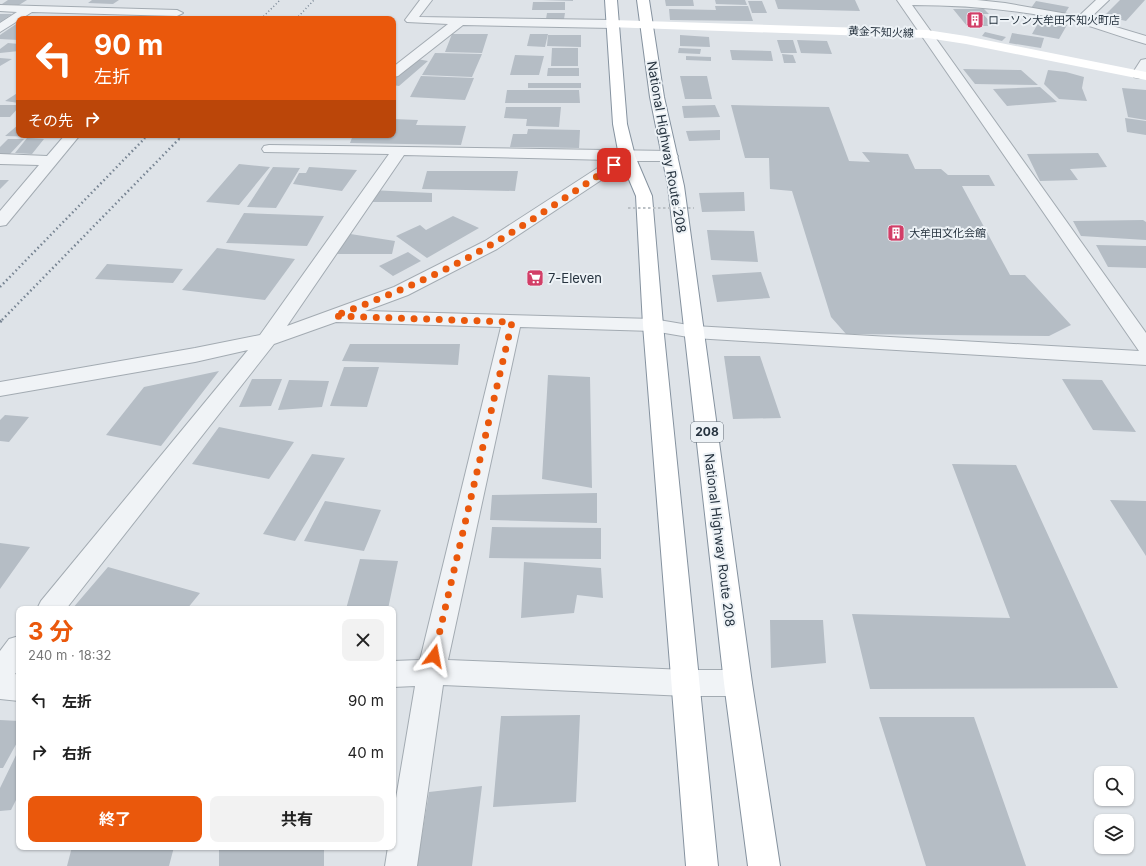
<!DOCTYPE html>
<html lang="ja">
<meta charset="utf-8">
<style>
:root{--surface:#fff;--page:#f2f2f2;--text:#222;--muted:#767676;--accent:#ea580c}
body{margin:0;font-family:Inter,"Noto Sans JP",sans-serif;background:var(--page);color:var(--text);height:100vh;display:flex;flex-direction:column;font-size:15px;white-space:nowrap}
*{box-sizing:border-box;margin:0}
p{font-size:13px;color:var(--muted)}
.icon{flex:none;width:22px;height:22px;fill:none;stroke:currentColor;stroke-width:2;stroke-linecap:round;stroke-linejoin:round}
.map{position:relative;flex:1;overflow:hidden}
.details{position:absolute;left:16px;top:606px;width:380px;height:244px;display:flex;flex-direction:column;background:var(--surface);border-radius:8px;box-shadow:0 1px 3px #0004}
.details>*{flex:none}
.guide{position:absolute;left:16px;top:16px;width:380px;height:122px;border-radius:8px;box-shadow:0 1px 3px #0004;background:#ea580c;color:#fff;overflow:hidden}
.controls{position:absolute;left:1094px;top:766px;display:grid;gap:8px}
.controls a{display:grid;place-items:center;width:40px;height:40px;border-radius:8px;background:var(--surface);box-shadow:0 1px 3px #0004;font-size:20px}
.pin{position:absolute;display:grid;place-items:center;width:34px;height:34px;color:#fff;margin:-17px;border-radius:8px;box-shadow:0 2px 6px #0006}
.me{position:absolute;width:44px;margin:-22px;rotate:13deg;stroke-linejoin:round;filter:drop-shadow(0 0 3px #0008)}
.turn{display:flex;align-items:center;gap:14px;height:84px;padding:0 12px;font-size:18px}
.turn .icon{width:52px;height:52px;stroke-width:2.5}
.turn b{display:block;font-size:28px;line-height:34px}
.then{display:flex;align-items:center;height:38px;padding:0 12px;background:#0003;gap:8px;font-size:15px}
.round{display:grid;place-items:center;flex:none;width:42px;height:42px;border-radius:8px;background:var(--page)}
.headline{display:flex;align-items:center;justify-content:space-between;height:68px;padding:0 12px}
h1{font-size:24px;font-weight:700;line-height:30px;color:var(--accent)}
.button{display:flex;gap:8px;margin-top:auto;padding:8px 12px}
.button a{flex:1;height:46px;border-radius:8px;background:var(--accent);color:#fff;font-size:16px;font-weight:700;line-height:46px;text-align:center}
.button a+a{background:var(--page);color:var(--text)}
ul{padding:0;list-style:none}
li{display:flex;align-items:center;gap:12px;height:52px;padding:0 12px}
li div{flex:1}
li b{display:block;font-size:15px}
li em{font-style:normal}
.map>svg:first-child{display:block}
.building{fill:#b5bdc5}
.lines{fill:none;stroke-linecap:round;stroke-linejoin:round}
.minor-casing{stroke:#a3abb2;stroke-width:2}
.trunk-casing{stroke:#85929f;stroke-width:2}
.minor{fill:#f0f3f6;fill-rule:evenodd}
.secondary{fill:#fff;fill-rule:evenodd}
.trunk{fill:#fff;fill-rule:evenodd}
.rail-far2{stroke:#778492;stroke-width:1.5;stroke-dasharray:1 2.5;stroke-linecap:butt}
.rail-far1{stroke:#778492;stroke-width:2.5;stroke-dasharray:1.5 3;stroke-linecap:butt}
.rail{stroke:#778492;stroke-width:3;stroke-dasharray:2 4;stroke-linecap:butt}
.path-bridge{stroke:#bbc1c6;stroke-width:2;stroke-dasharray:2.5 2.5;stroke-linecap:butt}
.route{stroke:#ea580c;stroke-width:7;stroke-dasharray:0 12.6}
.labels{text-anchor:middle;stroke-width:4;stroke-linejoin:round;paint-order:stroke}
.far-poi-label{font-size:11px;fill:#26333f;stroke:#edf2f6;text-anchor:start}
.far-street-label{font-size:11px;fill:#26333f;stroke:#edf2f6}
.shield{fill:#edf2f6;stroke:#626c76;stroke-width:1}
.shield-label{font-size:12px;font-weight:bold;fill:#26333f}
.street-label{font-size:13px;fill:#26333f;stroke:#edf2f6}
.poi-label{font-size:13px;fill:#26333f;stroke:#edf2f6;text-anchor:start}
</style>
<div class="map">
<svg width="1146" height="866" viewBox="0 0 1146 866">
<rect width="100%" height="100%" fill="#dee3e8"/>
<!-- building -->
<path class="building" d="M8,0h19l-8,5 -17,-1z
M92,0h27l-6,4 -25,-1z
M542,0h31v1z
M665,0h28l1,6h-28z
M715,0h30l2,5 -31,-1z
M775,0h80l5,11 -82,-2z
M1120,0h25l-19,21 -22,-5z
M748,1h14l5,12h-15z
M1036,1l33,6 -5,8 -33,-7z
M533,2h32v8h-33z
M715,6h33l5,15 -83,-1 -1,-11 47,1z
M953,9h31l5,5h-6l11,12h-27z
M547,13h18l-1,6h-18z
M0,14h12l-12,8z
M1040,20l27,5 -8,14 -27,-5z
M19,22v18l-19,-1v-4z
M985,32l21,5 -4,4 -20,-5z
M1012,33l32,5 -3,10 -32,-5z
M452,34h36l-6,19 -37,-1z
M530,34h18l-3,13 -18,-1z
M548,35h33v12l-34,-1z
M680,35l29,2 1,10 -30,-1z
M777,40h16l4,13h-16z
M797,40l30,1 5,13 -31,-1z
M8,43l11,1v7l-19,2v-4z
M552,48h26v18h-27z
M679,48l22,1 -1,5 -22,-1z
M730,50l41,1 2,10 -41,-1z
M435,53l47,1 -10,23 -50,-2z
M782,54l11,1 3,8h-12z
M515,55l29,1 -5,19h-29z
M686,56l25,1v4l-25,-1z
M0,58l12,1 -12,7z
M417,59l11,2 -29,25 -6,-1v-6z
M548,68h31v8h-32z
M963,69l58,1 17,15 -63,-1z
M1048,70l18,2 18,5 -2,11 5,13 -28,-2 -15,-15z
M421,76l53,2 -9,22 -55,-3z
M680,76h27l5,23h-27z
M528,83h53v5h-53z
M1040,87l17,15 -50,4 -14,-17z
M1122,88l24,2v30l-18,-3z
M507,90h72l1,13h-75z
M19,92v11l-14,-2z
M0,105h19v2l-9,10h-10z
M715,105l5,12 -36,1 -2,-12z
M731,105l98,2 20,54 21,1 -8,-10 46,2 7,15h26l7,6h41l6,11h-33l48,89h15l46,50 -22,11 -203,-2 -15,-17 -39,-126 -22,-2 -1,-31h-24z
M506,107h55l-2,20 -33,-1 1,-7 -23,-1z
M1125,118l21,3v14l-19,-3z
M393,119l25,1 -2,5 50,1 -5,19 -111,-2 3,-8h40z
M18,125h1v10h23l-2,2 -35,-1z
M528,129l52,1 -1,18 -69,-1 3,-13h14z
M720,130v10l-31,1 -3,-10z
M27,138l17,1 -12,15 -17,-1z
M8,139h16l-15,16 -9,-1v-7z
M1098,153l9,14 -37,2 8,11 -38,1 -13,-27z
M239,164l31,3 -31,38 -33,-3z
M273,167l27,1 -24,40 -29,-1z
M309,167l48,3 -15,21 -49,-7 6,-11h7z
M427,171h91l-3,20 -93,-2z
M0,180h9l-9,9z
M371,190l61,3v9h-66z
M744,192l1,19 -43,1 -3,-19z
M244,213l80,3 -17,30 -81,-3z
M453,216l26,12 -52,30 -31,-22 24,-11 6,5z
M1143,220l3,2v18l-65,-4 -8,-15z
M707,230l47,1 4,31 -47,-2z
M344,233l51,8 -3,13h-58z
M1096,245l50,1v22l-38,-1z
M217,248l78,11 -30,41 -83,-10z
M408,252l13,9 -28,15 -14,-10z
M107,264l76,5 -10,14 -78,-4z
M761,272l9,26 -53,4 -5,-27z
M350,344h110l-2,21 -116,-4z
M724,356h36l21,62 -48,1z
M344,367h35l-12,40 -37,-1z
M219,371l-58,75 -55,-11 38,-48z
M548,375l42,2 2,111 -50,-9z
M252,379h30l-11,27 -32,1z
M1062,379l40,1 34,52 -43,-2z
M289,380l40,1 -7,26 -44,3z
M5,415l24,2 -20,25 -9,-1v-21z
M219,427l75,15 -25,37 -77,-15z
M312,454l33,4 -50,83 -32,-7z
M952,464l64,1 102,223 -248,1 -18,-75 158,4z
M597,493v30l-107,-3 2,-25z
M1110,500l36,1v55z
M325,501l56,9 -17,41 -60,-10z
M492,527l109,1v31l-112,-1z
M0,543l30,4 -30,42z
M360,559l38,2 -10,48h-42z
M524,562l77,6 2,30 -26,-3 -3,18 -53,5z
M108,567l92,26 -13,16h-115z
M770,620h53l3,43 -55,5z
M580,715l-4,87 -83,5 8,-91z
M879,717h95l52,149h-100z
M0,720l19,1v18l-16,29h-3z
M19,749v45l-8,16 -11,1v-23z
M482,786l-10,80h-55l12,-74z
M72,847h102l-5,19h-102z
M219,847h105v19h-105z"/>
<g class="lines">
<!-- minor casing -->
<g class="minor-casing">
<path id="minor" d="M420,0h12l-13,17 193,3 6,4 -6,4 -149,-3 -65,51 -5,1v-10l55,-43 -41,-2 -2,-2z
M897,0h80l28,3 74,13 17,-16h13l-20,19 57,17v8c-23,-6 -45,-15 -67,-21 -55,-13 -111,-18 -167,-18l234,328v32l-452,-27 -41,-7 -133,-4 -72,333 238,10h52l10,4 4,9 -4,9 -10,4h-52l-243,-11 -26,181h-32l3,-19h5v-31l22,-130 -22,1v-26l27,-1 81,-333 -165,-5 -62,22 -208,265h-29l4,-8 207,-251 -53,12 -195,34v-14l195,-34 65,-13 129,-181 -125,-2 -2,-3 2,-3 5,-1 401,6 5,2 3,3 -3,3 -5,2h-40l-133,88 -89,46 -43,16 288,8 41,7 445,25zM404,155l206,5 -125,81 -91,46 -107,39z
M0,5l177,5 6,3 -6,3 -145,-4 -32,20v-9l17,-11 -17,-1z
M1146,59v15l-7,4 -5,-1 -2,-3 9,-14z
M65,135h15l-74,90 -6,1v-15l39,-46 -39,-1v-10l47,2z
M19,636v33l-4,5 4,1v26l-19,-2v-48l9,-12z"/>
</g>
<!-- trunk casing -->
<g class="trunk-casing">
<path id="trunk" d="M605,0h12l10,124 8,32 17,40 11,129 55,541h-32l-43,-541 -7,-129 -17,-40 -6,-32z
M637,0h12l15,97 20,89 68,497 28,183h-32l-24,-183 -56,-497 -18,-89z"/>
</g>
<!-- minor -->
<use href="#minor" class="minor"/>
<!-- secondary -->
<path class="secondary" d="M612,20l315,10 39,6 180,36v8l-180,-36 -39,-6 -319,-11 -2,-3 2,-3z"/>
<!-- trunk -->
<use href="#trunk" class="trunk"/>
<!-- rail-far2 -->
<path class="rail-far2" d="M261,19l19,-19
M296,19l18,-19
M144,139l4,-4
M179,139l4,-4"/>
<!-- rail-far1 -->
<path class="rail-far1" d="M0,287l145,-149
M2,320l178,-182"/>
<!-- rail -->
<path class="rail" d="M0,322l3,-3"/>
<!-- path-bridge -->
<path class="path-bridge" d="M628,208h66"/>
</g>
<g class="lines">
<!-- route -->
<path class="route" d="M434,656l78,-334 -178,-6c38,-14 75,-29 112,-47 59,-29 114,-68 168,-104"/>
</g>
<!-- icons -->
<defs>
<g id="building-square" transform="scale(0.9)"><rect x="-9" y="-9" width="18" height="18" rx="4" fill="#d23e67" stroke="#edf2f6"/><path d="M-4-6H4V6H1V3H-1V6H-4ZM-2.5-4.3h1.7v1.8h-1.7ZM.8-4.3h1.7v1.8H.8ZM-2.5-1h1.7V.8h-1.7ZM.8-1h1.7V.8H.8Z" fill="#fff"/></g>
<g id="supermarket-square" transform="scale(0.9)"><rect x="-9" y="-9" width="18" height="18" rx="4" fill="#d23e67" stroke="#edf2f6"/><path d="M-6-5.5h2.5l.6 2H6L4.5 2H-2.5L-4.4-4H-6ZM-1.5 3.2a1.3 1.3 0 1 0 .1 0ZM3 3.2a1.3 1.3 0 1 0 .1 0Z" fill="#fff"/></g>
</defs>
<g fill-rule="evenodd">
<use href="#building-square" x="975" y="20"/>
<use href="#building-square" x="896" y="233"/>
<use href="#supermarket-square" x="535" y="278"/>
</g>
<g class="labels">
<!-- far-poi labels -->
<g class="far-poi-label">
<text x="988" y="24">ローソン大牟田不知火町店</text>
<text x="909" y="237">大牟田文化会館</text>
</g>
<!-- far-street labels -->
<g class="far-street-label">
<text transform="translate(881 32) rotate(2)" y="4">黄金不知火線</text>
</g>
<!-- shield labels -->
<rect class="shield" x="691" y="422" width="32" height="20" rx="3"/>
<g class="shield-label">
<text x="707" y="436">208</text>
</g>
<!-- street labels -->
<g class="street-label">
<text transform="translate(667 147) rotate(80)" y="5">National Highway Route 208</text>
<text transform="translate(720 540) rotate(83)" y="5">National Highway Route 208</text>
</g>
<!-- poi labels -->
<g class="poi-label">
<text x="548" y="283">7-Eleven</text>
</g>
</g>
</svg>
<div class="controls">
<a><svg class="icon" aria-label="search" viewBox="0 0 24 24"><circle cx="10" cy="10" r="6"/><path d="M15 15l6 6"/></svg></a>
<a><svg class="icon" aria-label="layers" viewBox="0 0 24 24"><path d="M12 4l9 5-9 5-9-5zM3 14l9 5 9-5"/></svg></a>
</div>
<div class="pin" style="left:614px;top:165px;background:#d93025"><svg class="icon" aria-label="arrive" viewBox="0 0 24 24"><path d="M6 21V4h12l-3 4 3 4H6"/></svg></div>
<svg class="me" style="left:434px;top:656px" viewBox="-20 -20 40 40"><path d="M0-17L14 15 0 8-14 15z" fill="#ea580c" stroke="#fff" stroke-width="4"/></svg>
<div class="guide">
<div class="turn"><svg class="icon" aria-label="left" viewBox="0 0 24 24"><path d="M17 20v-9H6M10 6l-5 5 5 5"/></svg><div><b>90 m</b>左折</div></div>
<div class="then">その先<svg class="icon" aria-label="right" viewBox="0 0 24 24"><path d="M7 20v-9h11M14 6l5 5-5 5"/></svg></div>
</div>
<section class="details">
<div class="headline"><div><h1>3 分</h1><p>240 m · 18:32</p></div><a class="round"><svg class="icon" aria-label="close" viewBox="0 0 24 24"><path d="M6 6l12 12M18 6L6 18"/></svg></a></div>
<ul>
<li><svg class="icon" aria-label="left" viewBox="0 0 24 24"><path d="M17 20v-9H6M10 6l-5 5 5 5"/></svg><div><b>左折</b></div><em>90 m</em></li>
<li><svg class="icon" aria-label="right" viewBox="0 0 24 24"><path d="M7 20v-9h11M14 6l5 5-5 5"/></svg><div><b>右折</b></div><em>40 m</em></li>
</ul>
<div class="button"><a>終了</a><a>共有</a></div>
</section>
</div>
